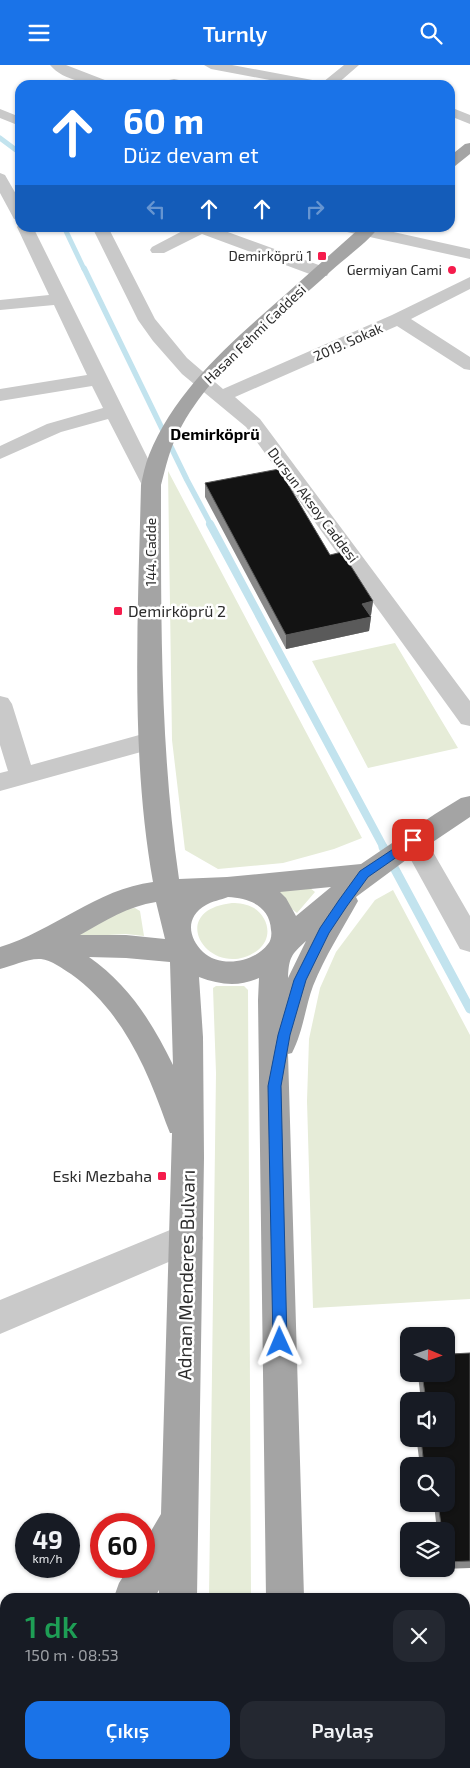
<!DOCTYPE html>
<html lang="tr">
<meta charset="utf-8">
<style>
:root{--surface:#171b24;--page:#242831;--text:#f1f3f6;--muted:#9ea1a6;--accent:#1a73e8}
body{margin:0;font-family:"Exo 2",sans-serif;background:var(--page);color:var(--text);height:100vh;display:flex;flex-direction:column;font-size:19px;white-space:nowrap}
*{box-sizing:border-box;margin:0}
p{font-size:16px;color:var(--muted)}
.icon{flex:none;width:28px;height:28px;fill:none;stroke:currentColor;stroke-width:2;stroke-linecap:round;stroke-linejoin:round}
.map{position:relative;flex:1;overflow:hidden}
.sheet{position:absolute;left:0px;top:1528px;width:470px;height:176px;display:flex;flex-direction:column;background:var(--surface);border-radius:15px 15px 0 0;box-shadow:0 1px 4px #0004}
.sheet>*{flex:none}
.top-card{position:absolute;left:15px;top:15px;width:440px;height:152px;border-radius:15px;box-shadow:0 1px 4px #0004;background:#1a73e8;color:#fff;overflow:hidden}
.needle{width:32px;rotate:92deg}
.controls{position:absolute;left:400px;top:1262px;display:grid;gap:10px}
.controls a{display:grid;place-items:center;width:55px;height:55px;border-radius:10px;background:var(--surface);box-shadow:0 1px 4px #0004;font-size:25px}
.speed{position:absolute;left:15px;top:1448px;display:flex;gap:10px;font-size:25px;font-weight:700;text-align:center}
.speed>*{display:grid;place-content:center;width:65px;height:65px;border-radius:50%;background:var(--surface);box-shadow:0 1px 4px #0004;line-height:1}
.speed small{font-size:12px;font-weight:400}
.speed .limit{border:8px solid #d22;background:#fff;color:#111}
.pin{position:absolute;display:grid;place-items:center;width:42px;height:42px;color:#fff;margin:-21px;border-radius:10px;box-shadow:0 2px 8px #0006}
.me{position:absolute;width:55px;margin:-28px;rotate:359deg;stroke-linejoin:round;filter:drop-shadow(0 0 4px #0008)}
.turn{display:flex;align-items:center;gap:18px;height:105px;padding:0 25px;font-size:22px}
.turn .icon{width:65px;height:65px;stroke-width:2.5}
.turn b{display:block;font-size:35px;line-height:42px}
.lanes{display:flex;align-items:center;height:48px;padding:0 25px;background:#0003;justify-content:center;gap:25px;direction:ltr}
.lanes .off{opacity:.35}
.round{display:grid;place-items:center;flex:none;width:52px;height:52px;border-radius:15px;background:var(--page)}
.summary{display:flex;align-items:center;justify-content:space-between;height:85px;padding:0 25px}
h1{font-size:30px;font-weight:600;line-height:38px;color:#1e9e55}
.button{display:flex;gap:10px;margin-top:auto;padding:10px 25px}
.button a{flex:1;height:58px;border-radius:15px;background:var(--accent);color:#fff;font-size:20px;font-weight:600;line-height:58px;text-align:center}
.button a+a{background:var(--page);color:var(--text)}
header{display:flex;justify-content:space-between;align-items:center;height:65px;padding:0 25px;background:var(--accent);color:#fff;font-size:22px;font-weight:600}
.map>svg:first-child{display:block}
.green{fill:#e6ecd8}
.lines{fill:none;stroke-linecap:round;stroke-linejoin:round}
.stream-far3{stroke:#c2e3ee;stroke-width:5}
.stream-far2{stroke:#c2e3ee;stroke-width:5.5}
.stream-far1{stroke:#c2e3ee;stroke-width:8}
.stream{stroke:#c2e3ee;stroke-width:9}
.minor{fill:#c9c9c9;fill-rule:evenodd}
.major{fill:#a4a4a4;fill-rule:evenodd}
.wall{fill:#898989}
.shaded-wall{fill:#5a5a5a}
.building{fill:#131313;stroke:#5a5a5a}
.route{fill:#1a73e8;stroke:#114b97}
.poi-dot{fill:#f51c4c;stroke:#fff;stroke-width:2}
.labels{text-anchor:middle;stroke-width:5;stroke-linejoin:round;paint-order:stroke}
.far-poi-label{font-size:14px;fill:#2c2c2c;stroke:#fff;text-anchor:end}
.far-street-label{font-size:14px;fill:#2c2c2c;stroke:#fff}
.far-quarter-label{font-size:16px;font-weight:bold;fill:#000;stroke:#fff}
.poi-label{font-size:16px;fill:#2c2c2c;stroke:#fff;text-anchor:start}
.near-street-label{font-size:19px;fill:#2c2c2c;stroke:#fff}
</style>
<header><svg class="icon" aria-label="menu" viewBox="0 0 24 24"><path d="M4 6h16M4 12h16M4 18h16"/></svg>Turnly<svg class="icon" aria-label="search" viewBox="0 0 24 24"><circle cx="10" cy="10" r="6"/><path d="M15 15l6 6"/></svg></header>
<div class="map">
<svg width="470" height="1703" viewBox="0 0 470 1703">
<rect width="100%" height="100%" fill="#fff"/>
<!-- green -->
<path class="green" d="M168,406l194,367 -28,11 -51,14 -65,6 -33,-19 -13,-110z
M395,578l63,105 -90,20 -56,-107z
M310,823l5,4 -18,21 -9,-7 -10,-16z
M393,825l77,145v264l-157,9 -6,-207 2,-62 11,-51 16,-36 39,-52z
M232,838c7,0 15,1 22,5 15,10 19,30 4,42 -46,34 -96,-39 -26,-47z
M135,843l5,3 4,25 -18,-2 -55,3 56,-28z
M216,921h28l4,4 3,607h-42l7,-524 -3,-85z
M51,1699h86l-1,4h-88z"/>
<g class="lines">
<!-- stream-far3 -->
<path class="stream-far3" d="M0,73l20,15
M64,162l20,42"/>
<!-- stream-far2 -->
<path class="stream-far2" d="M84,203l103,212 24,45"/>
<!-- stream-far1 -->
<path class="stream-far1" d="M210,459l174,324"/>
<!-- stream -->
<path class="stream" d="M383,782l87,162"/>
<!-- minor -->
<path class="minor" d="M50,0h16l44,17 2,3c-20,0 -49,-4 -62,-20z
M204,0h28l91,17 21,-17h15l-23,20h-40l-85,-16z
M174,14l5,1 2,3 -2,2h-14l4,-5z
M450,42l20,8v9l-20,-8z
M0,44l20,8v9l-20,-8z
M0,108l5,2 15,26v20l-6,-2 -14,-26z
M19,159l1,3h13l128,258 -3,4 -7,2 -7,-2 -36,-70 -47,13 -61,27v-13l47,-22 56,-16 -11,-22 -92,15v-12l87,-14 -33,-70 -54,5v-10l49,-5 -32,-68z
M92,162h16l47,92 32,39 36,31 169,-74 78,-38v12l-59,30 59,38v13l-6,-1 -67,-43 -162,71 25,22 210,282v25l-9,-2 -215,-297 -64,-53 -29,-33 -15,-21z
M190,162h24l113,41 2,4 -2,4h-12l-113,-42 -38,19h-12l-2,-3 2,-3z
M339,162h32l99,22v10l-123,-27 -6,-2z
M0,631l8,2 4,6 19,61 119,-33 9,3 3,6 -3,6 -159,44v-18l8,-2 -8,-26z
M413,765l9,3 48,83v36l-10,-3 -60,-109 4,-7z
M187,1158l12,4 4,11 -4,11 -199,85v-34z"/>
<!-- major -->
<path class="major" d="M470,78v11l-15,12 -5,1v-11l15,-12z
M361,162h18c-12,16 -34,31 -48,44 -51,47 -120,97 -152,160 -9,17 -13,35 -18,54 0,132 -1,263 18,394l48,-2 134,-13 74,-50 26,-16 9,-2v21l-64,43 -50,37 2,4c-16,29 -33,55 -45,85 -8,22 -10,46 -21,67l-4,1 16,543h-38l-8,-597 1,-22c-20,9 -39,7 -60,-1l4,60 1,121 -7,439h-38v-7l-4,7h-41l5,-14 11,-17h14v-23l17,-29 11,-381h-2l-4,-10c-20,-57 -45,-113 -95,-149 -8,-5 -20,-14 -30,-15 -13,-1 -29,7 -41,10v-22c53,-16 97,-58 153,-65 -23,-129 -15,-267 -12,-397 2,-10 4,-20 8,-30 27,-67 85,-115 137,-161 25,-22 50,-45 75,-67zM331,822l-35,29 -10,-18 -6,-6zM228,832c21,1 42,9 43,33 1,4 0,11 -3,14 -14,19 -48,24 -65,8 -15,-15 -18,-35 3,-47 6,-4 15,-5 22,-8zM156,837l9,37 -39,-4h-46c25,-14 48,-29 76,-33zM306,876l-18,37c1,-21 3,-23 18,-37zM89,892l37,1 44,4 3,103c-21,-43 -45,-81 -84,-108z
M5,1691v8h40l-2,4h-43z
M153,1699h42l-1,4h-42z
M267,1699h42v4h-42z"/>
</g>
<!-- wall -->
<path class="wall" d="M205,418l125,72 43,46 -2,14 -1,1 1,1 -2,14 -83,18 -81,-152z
M470,1288v215l-28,1h4v-38h-9l-3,-27h12v-38h-26l-3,-23 2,-4h27v-38h-25l-3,-26v-1h28l2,-10 3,-10z"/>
<!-- shaded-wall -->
<path class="shaded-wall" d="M373,536l-2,14 -10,2 1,-13z
M371,552l-2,14 -83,18v-14z"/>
<!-- building -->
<path class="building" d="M279,404l51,86 12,-3 31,49 -11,3 9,13 -85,18 -81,-152z
M470,1288v208l-24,1v-31h-4l-4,-27h8v-38h-22l-3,-27h25v-38h-20l-4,-27h24v-10h6l-1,-10z"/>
<!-- route -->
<path class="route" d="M413,771l4,1 2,3 -2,3 -49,34 -21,29 -18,27 -23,47 -16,55 -9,51 6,256 -2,5 -5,2 -5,-2 -2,-5 -5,-256 10,-51 16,-55 26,-52 19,-28 21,-29z"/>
<!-- markers -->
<g class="poi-dot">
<rect x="317" y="186" width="10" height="10" rx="2.5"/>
<circle cx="452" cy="205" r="5"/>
<rect x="113" y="541" width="10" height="10" rx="2.5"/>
<rect x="157" y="1106" width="10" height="10" rx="2.5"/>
</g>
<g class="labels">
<!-- far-poi labels -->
<g class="far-poi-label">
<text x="312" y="196">Demirköprü 1</text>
<text x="442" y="210">Germiyan Cami</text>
</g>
<!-- far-street labels -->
<g class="far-street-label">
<text transform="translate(255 269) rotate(-44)" y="5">Hasan Fehmi Caddesi</text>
<text transform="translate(348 277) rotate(-24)" y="5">2019. Sokak</text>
<text transform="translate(313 440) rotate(53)" y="5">Dursun Aksoy Caddesi</text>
<text transform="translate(151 487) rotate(-90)" y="5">144. Cadde</text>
</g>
<!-- far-quarter labels -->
<g class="far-quarter-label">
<text x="215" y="375">Demirköprü</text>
</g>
<!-- poi labels -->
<g class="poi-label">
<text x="128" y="552">Demirköprü 2</text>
<text x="152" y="1117" text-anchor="end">Eski Mezbaha</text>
</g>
<!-- near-street labels -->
<g class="near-street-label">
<text transform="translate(186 1210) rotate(-89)" y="7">Adnan Menderes Bulvarı</text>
</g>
</g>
</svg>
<div class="controls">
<a><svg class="needle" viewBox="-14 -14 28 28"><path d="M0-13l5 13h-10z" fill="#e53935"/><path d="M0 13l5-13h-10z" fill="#9ea1a6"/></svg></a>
<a><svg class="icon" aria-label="sound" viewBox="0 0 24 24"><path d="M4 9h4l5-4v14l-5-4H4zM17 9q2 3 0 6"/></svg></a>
<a><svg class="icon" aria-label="search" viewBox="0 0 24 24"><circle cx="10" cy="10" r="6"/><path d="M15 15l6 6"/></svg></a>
<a><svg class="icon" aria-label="layers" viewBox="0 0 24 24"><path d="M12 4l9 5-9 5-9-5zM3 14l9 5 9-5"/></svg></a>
</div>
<div class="speed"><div>49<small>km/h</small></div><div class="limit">60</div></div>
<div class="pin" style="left:413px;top:775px;background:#d93025"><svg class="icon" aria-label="arrive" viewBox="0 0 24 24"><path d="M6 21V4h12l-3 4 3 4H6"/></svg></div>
<svg class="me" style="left:280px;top:1277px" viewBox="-20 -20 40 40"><path d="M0-17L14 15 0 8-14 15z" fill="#1a73e8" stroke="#fff" stroke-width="4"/></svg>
<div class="top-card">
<div class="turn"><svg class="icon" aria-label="ahead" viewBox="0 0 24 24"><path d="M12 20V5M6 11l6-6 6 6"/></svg><div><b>60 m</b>Düz devam et</div></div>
<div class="lanes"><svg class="icon off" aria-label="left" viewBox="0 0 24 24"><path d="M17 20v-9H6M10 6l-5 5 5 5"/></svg><svg class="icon" aria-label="ahead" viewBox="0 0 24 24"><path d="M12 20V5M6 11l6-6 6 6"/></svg><svg class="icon" aria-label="ahead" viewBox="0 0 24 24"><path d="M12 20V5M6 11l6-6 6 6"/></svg><svg class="icon off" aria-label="right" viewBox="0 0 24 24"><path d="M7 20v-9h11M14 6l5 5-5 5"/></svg></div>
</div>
<section class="sheet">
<div class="summary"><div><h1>1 dk</h1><p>150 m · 08:53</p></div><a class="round"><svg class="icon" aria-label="close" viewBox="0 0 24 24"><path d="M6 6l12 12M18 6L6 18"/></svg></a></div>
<div class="button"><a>Çıkış</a><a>Paylaş</a></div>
</section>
</div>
